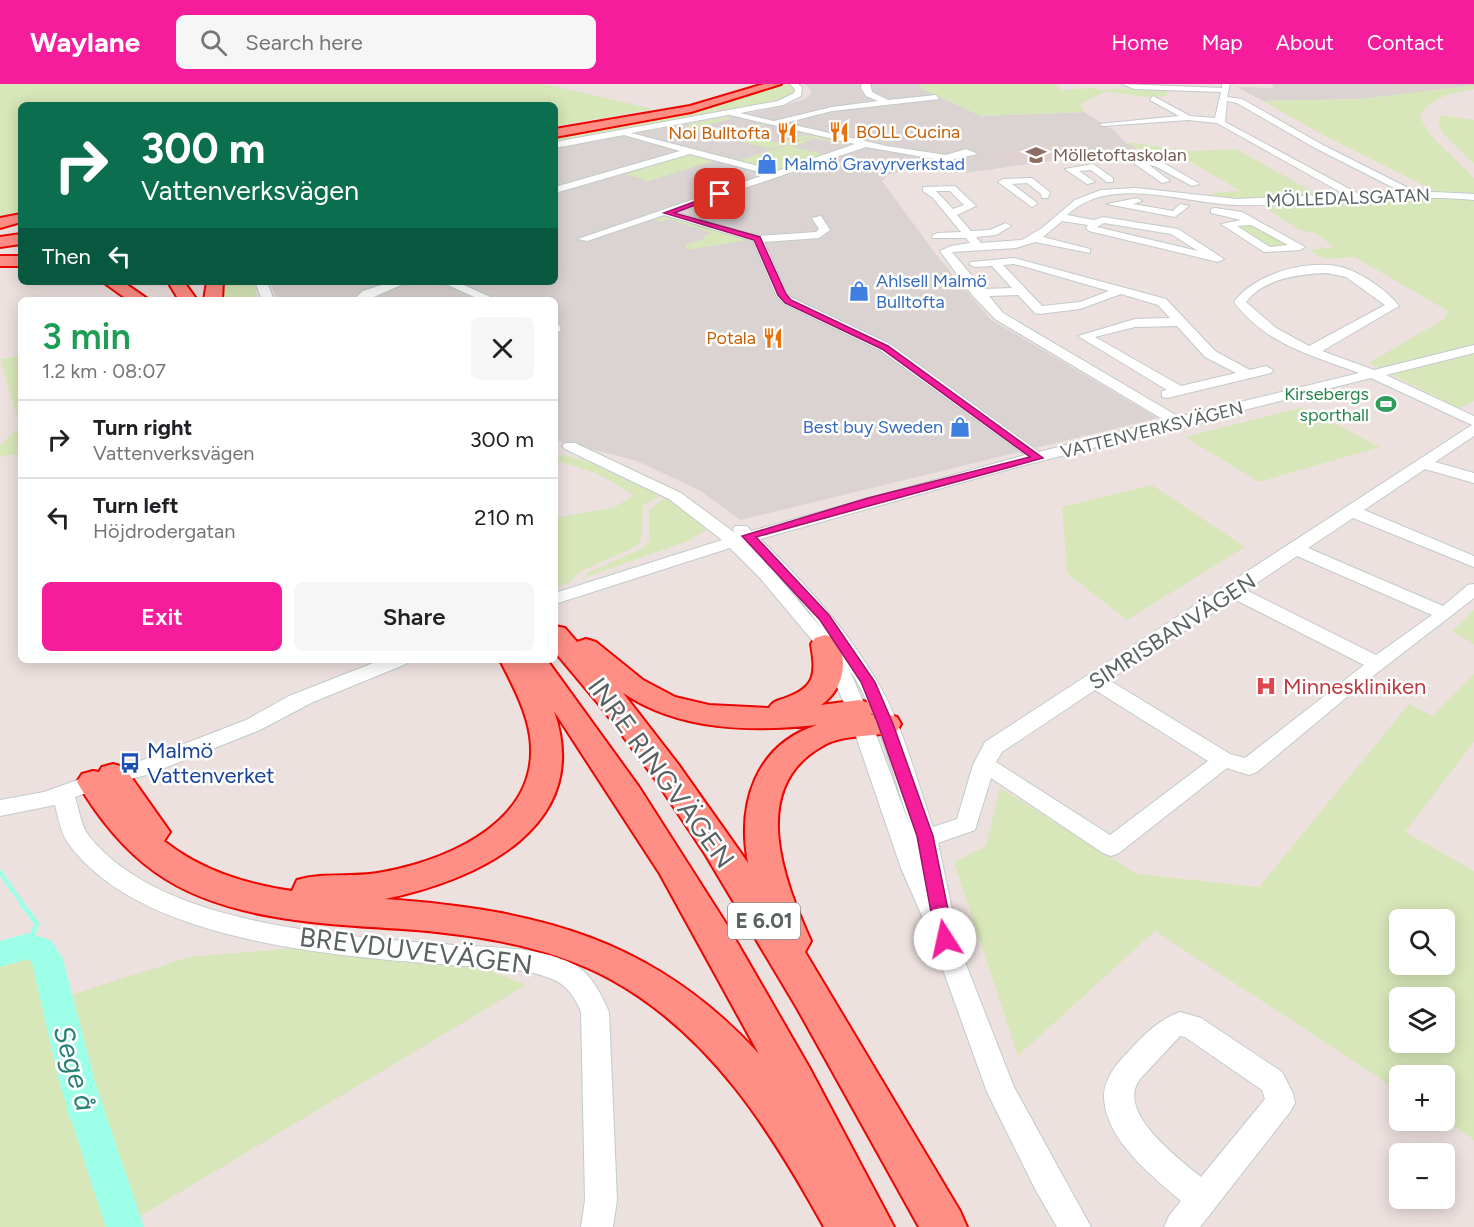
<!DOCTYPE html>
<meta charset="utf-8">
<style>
:root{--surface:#fff;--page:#f6f6f6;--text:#202124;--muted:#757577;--line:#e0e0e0;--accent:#f61d9d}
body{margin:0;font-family:Figtree,sans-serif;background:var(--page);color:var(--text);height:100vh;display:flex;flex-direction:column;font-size:22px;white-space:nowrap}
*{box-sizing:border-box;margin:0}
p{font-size:20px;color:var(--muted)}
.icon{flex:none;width:33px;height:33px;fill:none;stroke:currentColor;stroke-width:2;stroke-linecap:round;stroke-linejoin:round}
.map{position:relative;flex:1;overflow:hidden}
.drawer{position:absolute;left:18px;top:213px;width:540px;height:366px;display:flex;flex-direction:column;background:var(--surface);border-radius:9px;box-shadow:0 3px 15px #0003}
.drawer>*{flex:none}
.banner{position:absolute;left:18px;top:18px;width:540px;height:183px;border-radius:9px;box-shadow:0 3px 15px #0003;background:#0b6e4f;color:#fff;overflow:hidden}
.controls{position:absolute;left:1389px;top:825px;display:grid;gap:12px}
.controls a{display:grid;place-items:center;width:66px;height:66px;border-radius:9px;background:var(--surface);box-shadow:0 3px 15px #0003;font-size:30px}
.pin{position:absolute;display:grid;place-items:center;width:51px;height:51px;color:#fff;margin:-26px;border-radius:12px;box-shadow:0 3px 9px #0006}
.me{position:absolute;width:66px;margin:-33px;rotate:350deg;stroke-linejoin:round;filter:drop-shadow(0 0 4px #0008)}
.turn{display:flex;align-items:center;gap:21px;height:126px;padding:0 24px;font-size:27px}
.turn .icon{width:78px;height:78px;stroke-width:2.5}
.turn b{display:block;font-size:42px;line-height:51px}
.then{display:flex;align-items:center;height:57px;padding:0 24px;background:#0003;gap:12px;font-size:22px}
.round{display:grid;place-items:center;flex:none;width:63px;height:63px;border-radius:9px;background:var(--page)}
.summary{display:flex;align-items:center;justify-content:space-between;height:102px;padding:0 24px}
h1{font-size:36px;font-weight:600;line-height:45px;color:#1e9e55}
.action{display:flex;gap:12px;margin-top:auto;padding:12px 24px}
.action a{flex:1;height:69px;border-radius:9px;background:var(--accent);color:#fff;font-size:24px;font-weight:600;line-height:69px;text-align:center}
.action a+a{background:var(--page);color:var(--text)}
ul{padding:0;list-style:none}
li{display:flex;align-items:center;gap:18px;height:78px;padding:0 24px;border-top:2px solid var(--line)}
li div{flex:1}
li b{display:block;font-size:22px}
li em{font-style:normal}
header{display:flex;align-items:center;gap:36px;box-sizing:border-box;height:84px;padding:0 30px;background:var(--accent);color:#fff}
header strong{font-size:28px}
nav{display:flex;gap:33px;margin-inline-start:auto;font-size:21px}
.search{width:420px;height:54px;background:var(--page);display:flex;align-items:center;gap:15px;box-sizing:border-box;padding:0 21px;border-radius:9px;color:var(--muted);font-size:22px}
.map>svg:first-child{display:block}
.industrial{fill:#dbd3d2}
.education{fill:#dfd2d0}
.green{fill:#d8e7b9;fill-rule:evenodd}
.water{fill:#9effe8}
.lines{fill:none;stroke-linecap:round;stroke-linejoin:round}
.stream-far1{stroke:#9effe8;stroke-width:4.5}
.stream{stroke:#9effe8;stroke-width:5}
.river{fill:#9effe8;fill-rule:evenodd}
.minor-casing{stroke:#c2caca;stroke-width:2}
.highway-casing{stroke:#ed0500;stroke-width:4}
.minor{fill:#fff;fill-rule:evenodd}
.highway{fill:#ff8e85;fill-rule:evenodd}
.route{fill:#f61d9d;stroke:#a01366;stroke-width:1.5}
.labels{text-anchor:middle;stroke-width:5;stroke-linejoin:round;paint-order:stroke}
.far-food-label{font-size:18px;fill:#c56008;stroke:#fff;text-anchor:end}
.far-education-label{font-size:18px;fill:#785e54;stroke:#fff;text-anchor:start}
.far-shop-label{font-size:18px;fill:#366cbe;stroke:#fff;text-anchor:start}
.far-street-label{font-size:18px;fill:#596261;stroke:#fff}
.far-leisure-label{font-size:18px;fill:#27864d;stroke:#fff;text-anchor:end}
.shield{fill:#fff;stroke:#8b9190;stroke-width:1.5}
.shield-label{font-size:21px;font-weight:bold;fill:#596261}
.street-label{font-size:22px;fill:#596261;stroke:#fff}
.health-label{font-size:22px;fill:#be3a42;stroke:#fff;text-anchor:start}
.transit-label{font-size:22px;fill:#164399;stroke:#fff;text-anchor:start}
.near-street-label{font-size:27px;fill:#596261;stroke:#fff}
.near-water-label{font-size:28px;font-style:italic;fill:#288173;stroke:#fff}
</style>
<header>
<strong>Waylane</strong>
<div class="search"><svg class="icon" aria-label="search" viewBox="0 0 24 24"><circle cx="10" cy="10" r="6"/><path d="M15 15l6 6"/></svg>Search here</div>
<nav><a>Home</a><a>Map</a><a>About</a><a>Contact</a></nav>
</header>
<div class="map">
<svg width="1474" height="1143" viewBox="0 0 1474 1143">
<rect width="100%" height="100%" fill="#ede1df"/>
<!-- industrial -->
<path class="industrial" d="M805,0h117l-2,4 62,28 102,-4 31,19 11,12 13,5 -173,25 -60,-3 -18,5 -6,6 56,76 52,62 168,99 -417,102 -42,-30 -62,-29 -82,-21v-140h-277l-6,-12 -1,-6h284v-134l220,-40 28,-8 8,-6v-5z
M1272,0h202v1l-112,14 -99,2 -26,-14 37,1z"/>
<!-- education -->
<path class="education" d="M1452,0l9,3 -50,7h-33l-15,-8z
M1057,60l24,12 -63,9 -26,-12z"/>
<!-- green -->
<path class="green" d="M0,0h544l109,25 -98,17v-21h-534v108l-21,5z
M781,0h10l4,8 -11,8 -229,44v-9c77,-12 152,-26 226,-51z
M922,0h132l9,6 30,-2 12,4 -25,12 4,8 -103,4 -61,-28z
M1474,1v4c-20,4 -45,8 -54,28l11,19 43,42v15l-39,-2 -110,-55 -62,-35 99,-2z
M1159,3l8,5v4l-22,1 -47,-7z
M1441,31l33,5v44l-32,-32 -4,-9z
M728,33l5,1 -29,8 26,6 29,-8 7,1 -28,8 39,10 29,-8 6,1 -41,13 -84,-22 5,-4z
M815,52l37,10 -35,14 -43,-10zM814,54l36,8 -24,9 -33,-8z
M1125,58l68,9 43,-2 85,47h95l58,3v202l-15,7 -90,-45 75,-44 4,-8 -94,-54 -29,2 -16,-9 25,-3 -19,-14 -16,-3 -44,-30 -36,-1 -8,-6 29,-2 -49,-29 -49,-12z
M772,66l43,10 -35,12 -42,-11z
M690,68l29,7 -70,22 -30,-9z
M663,133h12l73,23 -61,10 -2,-5 20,-6 -3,-2 10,-4 -44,-14 -7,3 -8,-2z
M1251,140l44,23 -26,2 -39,-23z
M219,198h34l5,18h-40z
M21,271v98l-21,4v-12l20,-18 -20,-68z
M1303,323l77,40 -121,35 -74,-45z
M563,370l43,14 54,28 -16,9c-4,14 2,30 -7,41l-58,26 -9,10 -15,6v-70l60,-11 19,-12 -36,-21 -40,-13 -2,-2z
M1152,401l93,62 -118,73 -60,-47 -5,-66z
M665,414l44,30 -21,13 -105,37 4,-5 56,-25 6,-6v-32z
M1474,526v34l-22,-13z
M1474,590v68l-69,90 69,39v269l-29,-20 -1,-44h-44l-1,15 -244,-160 -137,125 -64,-194 32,-16 14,-58 137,86 122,13 150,-183 23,12zM1400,836h44v44h-44zM1400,914h44v44h-44z
M28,862l12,3 7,10 11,40 131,-42 119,-10 173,20 45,18 -404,242h-122v-273z"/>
<!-- water -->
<path class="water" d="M47,916l8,8 20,81 -6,4 -18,-79 -6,-11z
M73,1017c15,20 14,45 21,67 6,18 16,35 24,52l-11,4c-18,-38 -24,-78 -41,-116z"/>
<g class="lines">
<!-- stream-far1 -->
<path class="stream-far1" d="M0,788l24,34"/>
<!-- stream -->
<path class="stream" d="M23,821l14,19 -9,22"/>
<!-- river -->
<path class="river" d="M28,849l23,7 12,19 33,126 48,142h-38l-46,-142 -28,-122 -4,-4 -28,8v-26z"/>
<!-- minor casing -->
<g class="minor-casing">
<path id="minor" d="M790,0h8l4,3 -1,9 -18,9 -43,8 34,8 58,-14 46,-6 -12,-5 -5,-8 1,-4h8l2,8 16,8 48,-5 3,4 -107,12 -47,12 102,23 59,9 20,-6 12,5 -32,7 -80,-14 -192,65 83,24 59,-4 3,-3 -7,-11 9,-2 9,14 -11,8 -55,4 23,52 5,4 98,46 149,108 125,-32 -169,-101 -22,-23 -33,-45 11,-5 19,-3 -4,-5h-33l-1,-2 5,-3 24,-1 -28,-34 -10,-7v-4l32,-1 21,20 -19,9 14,16 19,-1 16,-7 5,3 -15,9 -20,2 5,6 41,-3 20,-12 33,-28 26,-10 35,-2 101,11 107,-5 -127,-71 -29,-3 -85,6 -4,-2 80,-8 -29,-16 3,-4 37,20 25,2 6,-26 -87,-3 -12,-5 100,4v-4h8l-3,13 15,2 79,45 93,47 60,3v6c-79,-8 -156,7 -236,5 -41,-1 -81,-15 -122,-11 -20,2 -34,8 -49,21l27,5 9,-3 75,12 46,30 -6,3 -129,-31 -3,-3 2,-3 -26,-4 -19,16 47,12v4l-55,-11 -19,6 -64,4 31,37 29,-1 -20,-22 -17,1 -6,-3 2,-2 43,-4 152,41 49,52 35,19 16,-4 7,4 -2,3 -104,25 -5,-1v-6l5,-1 -89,-54 57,-17 35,-1 -12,-13 -37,-11 -41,15 -41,5 -4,-1 -17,-18 -29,1 14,17 176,104 180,-44c-48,-18 -92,-28 -125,-71 20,-28 73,-43 107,-35 19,5 46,23 58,39l-77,45 52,19 100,-25v8l-88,22 88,41v20l-39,26 39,11v10l-49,-14 -61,41 110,46v11l-121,-49 -45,30 135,58 25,-21 6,-1v14l-114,88 -103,86 -8,3 -22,-7 -108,85 -8,3 -8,-3 -112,-75 -16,52 -37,13 14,66 -5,7 67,171 77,140h-34l-22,-38 -48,-97 -55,-153 -31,-71 -54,-158 -19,-44 -11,-20 -57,-68 -30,-30 -175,56v-11l167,-53 -53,-41 -104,-50 -3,-3 3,-3h10l106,50 54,40 -2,-3 2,-4h12l4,5 274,-76 -145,-105 -96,-46 -8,-9 -23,-54 -89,-26 -77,26 -9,-2 189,-65 -77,-20 -135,39v-6l125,-36 -56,-16 -69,13v-6l223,-41 16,-8 1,-4zM1227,17l10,2 78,45 85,43 -43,2 -132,-71zM728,31h2l125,29 -78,27 -146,-38zM936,107h14l14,14 -11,4zM1104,139l67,11 27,17 -101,-24zM1014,180l12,3 83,24 -29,11 -38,4 -39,-41zM1327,189l19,4 39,28 -76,41 -33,-18 -30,-26c17,-24 55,-28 81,-29zM1177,242l28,31 31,16 -55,13 -86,-49 40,-10zM1371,294l101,47 -487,317 -12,23 -16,54 -24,8c-17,-48 -30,-102 -56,-146 -32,-54 -73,-99 -117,-142l257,-72zM1297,472l135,59 -56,40 -130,-65zM775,489l21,21 27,36zM1234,515l130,66 -119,93 -15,-4 -121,-74zM849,585c31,46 44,107 62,160l-44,-119zM1095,606l113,71 -98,74 -114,-73 6,-10z
M1138,75l22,2 40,23 -8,2 -37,-20 -6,-1 21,16 -8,2 -27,-19 -2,-2z
M1093,80l20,14v4h-6l-16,-12 -12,1 16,11 -8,2 -22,-15z
M1032,94l18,14 -2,6h-6l-1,-4 -14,-11 -15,1 24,18 1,2 -5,3 -34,-25 5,-3z
M1137,114l5,3 -9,3 40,7 7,-7 9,2 -14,11 -68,-13z
M1215,124l27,4 63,35 -5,3 -36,2 -43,-28 20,-4 -30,-7v-4zM1251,141l37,20 -18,2 -33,-21z
M255,198h12l7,18h-12z
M391,198h17l-41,18h-14l10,-9z
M441,198h16l40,18h-16z
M555,240l4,1 2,5 -6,4z
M381,576h28l-3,4 -93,38 -53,28 -113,45 -30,7 -42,15c4,12 6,29 14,39 72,91 256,100 365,109 39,3 85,1 121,20 17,10 26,29 34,47l8,188 -4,27h-32l4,-27 -4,-188c-5,-14 -15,-28 -29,-33 -34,-14 -77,-11 -113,-15 -110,-9 -301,-23 -371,-121 -7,-10 -10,-26 -13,-38l-55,11v-16l44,-8 61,-22 30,-7 111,-43 43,-24z
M1180,928l21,6 81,54 11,21 2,10 -5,9 -90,115h-36l5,-11 12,-15c-29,-25 -74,-60 -77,-102 -1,-19 13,-36 25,-48 16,-17 29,-31 51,-39zM1180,952l5,1 77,53 3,9 -64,78c-23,-19 -86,-65 -61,-98z"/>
</g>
<!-- highway casing -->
<g class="highway-casing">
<path id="highway" d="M764,0h17l-90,28 -136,25v-8l135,-23z
M21,130v8l-21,6v-10z
M21,150v10l-21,3v-10z
M0,172h21v10h-21z
M103,198h20l26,18h-21z
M168,198h16l13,18h-18z
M207,198h16l-1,18h-18z
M555,542l10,2 12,14 9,-3 10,3 47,38 32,17 34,8 60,3c4,-7 8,-7 16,-10 31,-11 31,-24 26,-54l4,-6 10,-3 10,3c15,22 8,52 -14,67l38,-5 11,3 4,7 -3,5 15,-1 11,3 4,7 -4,7c-25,7 -54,2 -76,16 -73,42 -37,134 -10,194l-6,11 155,259 7,16h-48l-122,-219 -92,-154 -50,-75 -53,-71 -47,-56zM623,609c57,38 128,39 194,32 -62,20 -80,79 -69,138l-70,-99z
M500,576h47l92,127 88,138 82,142 85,160h-70c-53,-96 -113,-192 -212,-247 -60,-33 -129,-44 -196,-50 -84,-6 -190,-7 -261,-58 -32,-23 -58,-56 -78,-90l5,-8 11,-3 6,1 3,-5 11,-3 11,3 46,65 -6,9c38,30 82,43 128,50l5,-11c27,-8 58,-2 86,-8 68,-13 159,-52 147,-136 -4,-27 -18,-52 -30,-76zM554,627l106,163 99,180c-106,-116 -222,-144 -374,-155 92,-19 209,-72 169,-188z"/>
</g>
<!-- minor -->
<use href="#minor" class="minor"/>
<!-- highway -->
<use href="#highway" class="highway"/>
</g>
<!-- route -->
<path class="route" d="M718,109l6,1 -50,19 86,24 26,57 5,6 97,46 155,112 -287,79 73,78 46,67 18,42 40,112 21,103 -3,5 -6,2 -6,-2 -3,-5 -19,-103 -39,-112 -17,-42 -41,-62 -78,-84 126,-38 162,-41 -148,-108 -97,-46 -7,-8 -24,-55 -90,-27z"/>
<!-- icons -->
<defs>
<g id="restaurant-bare" transform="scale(1.62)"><path d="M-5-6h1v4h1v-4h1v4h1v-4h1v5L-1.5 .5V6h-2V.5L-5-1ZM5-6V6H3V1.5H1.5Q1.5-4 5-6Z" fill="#e8710a" stroke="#fff" stroke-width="2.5" paint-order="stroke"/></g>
<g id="school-bare" transform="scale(1.62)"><path d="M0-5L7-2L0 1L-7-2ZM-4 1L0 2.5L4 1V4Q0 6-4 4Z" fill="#8d6e63" stroke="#fff" stroke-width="2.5" paint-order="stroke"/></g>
<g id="shop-bare" transform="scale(1.62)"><path d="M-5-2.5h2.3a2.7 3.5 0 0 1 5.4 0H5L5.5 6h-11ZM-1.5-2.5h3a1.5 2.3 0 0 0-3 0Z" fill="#3f7fe0" stroke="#fff" stroke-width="2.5" paint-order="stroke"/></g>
<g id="stadium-bare" transform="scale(1.62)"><path d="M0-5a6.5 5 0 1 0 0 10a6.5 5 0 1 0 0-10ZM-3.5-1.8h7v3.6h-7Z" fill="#2e9e5b" stroke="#fff" stroke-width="2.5" paint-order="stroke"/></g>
<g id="hospital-bare" transform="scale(1.62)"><path d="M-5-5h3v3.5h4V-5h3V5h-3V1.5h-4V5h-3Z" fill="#e0444e" stroke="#fff" stroke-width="2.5" paint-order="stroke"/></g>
<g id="bus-bare" transform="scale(1.62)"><path d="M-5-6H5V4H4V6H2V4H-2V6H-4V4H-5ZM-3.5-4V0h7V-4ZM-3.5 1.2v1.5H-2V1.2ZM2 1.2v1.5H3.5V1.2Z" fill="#1a4fb4" stroke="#fff" stroke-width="2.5" paint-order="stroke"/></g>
</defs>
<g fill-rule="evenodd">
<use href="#restaurant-bare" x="839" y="48"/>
<use href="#restaurant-bare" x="787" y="49"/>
<use href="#school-bare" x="1036" y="71"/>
<use href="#shop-bare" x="767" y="80"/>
<use href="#shop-bare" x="859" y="207"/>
<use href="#restaurant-bare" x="773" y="254"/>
<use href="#stadium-bare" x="1386" y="320"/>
<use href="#shop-bare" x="960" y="343"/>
<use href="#hospital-bare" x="1266" y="602"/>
<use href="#bus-bare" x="130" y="679"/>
</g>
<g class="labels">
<!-- far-food labels -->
<g class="far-food-label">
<text x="856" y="54" text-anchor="start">BOLL Cucina</text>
<text x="770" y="55">Noi Bulltofta</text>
<text x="756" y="260">Potala</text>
</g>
<!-- far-education labels -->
<g class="far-education-label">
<text x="1053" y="77">Mölletoftaskolan</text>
</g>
<!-- far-shop labels -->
<g class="far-shop-label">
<text x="784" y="86">Malmö Gravyrverkstad</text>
<text x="876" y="203">Ahlsell Malmö<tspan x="876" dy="21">Bulltofta</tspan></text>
<text x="943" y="349" text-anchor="end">Best buy Sweden</text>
</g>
<!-- far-street labels -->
<g class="far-street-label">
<text transform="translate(1348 114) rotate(-2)" y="6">MÖLLEDALSGATAN</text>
<text transform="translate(1152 346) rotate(-14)" y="6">VATTENVERKSVÄGEN</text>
</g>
<!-- far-leisure labels -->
<g class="far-leisure-label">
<text x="1369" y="316">Kirsebergs<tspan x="1369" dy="21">sporthall</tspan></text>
</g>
<!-- shield labels -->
<rect class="shield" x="728" y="819" width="72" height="36" rx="4.5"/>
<g class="shield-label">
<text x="764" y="844">E 6.01</text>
</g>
<!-- street labels -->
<g class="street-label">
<text transform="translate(1172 547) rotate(-33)" y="8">SIMRISBANVÄGEN</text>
</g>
<!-- health labels -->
<g class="health-label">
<text x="1283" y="610">Minneskliniken</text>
</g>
<!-- transit labels -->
<g class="transit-label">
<text x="147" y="674">Malmö<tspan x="147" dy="25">Vattenverket</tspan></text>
</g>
<!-- near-street labels -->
<g class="near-street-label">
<text transform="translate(661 689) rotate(54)" y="9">INRE RINGVÄGEN</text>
<text transform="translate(416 867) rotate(7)" y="9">BREVDUVEVÄGEN</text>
</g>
<!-- near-water labels -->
<g class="near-water-label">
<text transform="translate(75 984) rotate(74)" y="10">Sege å</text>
</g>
</g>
</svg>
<div class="controls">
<a><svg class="icon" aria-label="search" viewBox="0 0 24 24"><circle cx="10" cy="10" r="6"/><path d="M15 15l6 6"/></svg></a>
<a><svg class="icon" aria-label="layers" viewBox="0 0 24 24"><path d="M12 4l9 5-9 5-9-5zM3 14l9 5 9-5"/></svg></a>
<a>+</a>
<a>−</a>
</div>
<div class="pin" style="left:720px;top:110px;background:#d93025"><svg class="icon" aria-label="arrive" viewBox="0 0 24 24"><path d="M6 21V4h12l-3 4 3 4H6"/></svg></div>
<svg class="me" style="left:945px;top:855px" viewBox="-20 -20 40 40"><circle r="19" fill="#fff"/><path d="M0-13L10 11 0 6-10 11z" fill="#f61d9d"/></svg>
<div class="banner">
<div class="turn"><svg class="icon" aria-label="right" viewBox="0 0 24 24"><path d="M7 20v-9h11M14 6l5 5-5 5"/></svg><div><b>300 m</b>Vattenverksvägen</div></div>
<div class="then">Then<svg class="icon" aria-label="left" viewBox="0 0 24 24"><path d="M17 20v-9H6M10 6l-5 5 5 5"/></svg></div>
</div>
<section class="drawer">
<div class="summary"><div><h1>3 min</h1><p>1.2 km · 08:07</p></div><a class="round"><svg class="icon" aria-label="close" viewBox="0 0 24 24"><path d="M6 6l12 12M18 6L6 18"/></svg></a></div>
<ul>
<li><svg class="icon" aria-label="right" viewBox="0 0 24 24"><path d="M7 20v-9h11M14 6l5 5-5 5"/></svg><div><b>Turn right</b><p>Vattenverksvägen</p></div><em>300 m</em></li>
<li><svg class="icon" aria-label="left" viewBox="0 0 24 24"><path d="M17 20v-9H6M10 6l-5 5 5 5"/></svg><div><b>Turn left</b><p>Höjdrodergatan</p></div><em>210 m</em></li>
</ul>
<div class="action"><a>Exit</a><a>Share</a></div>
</section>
</div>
